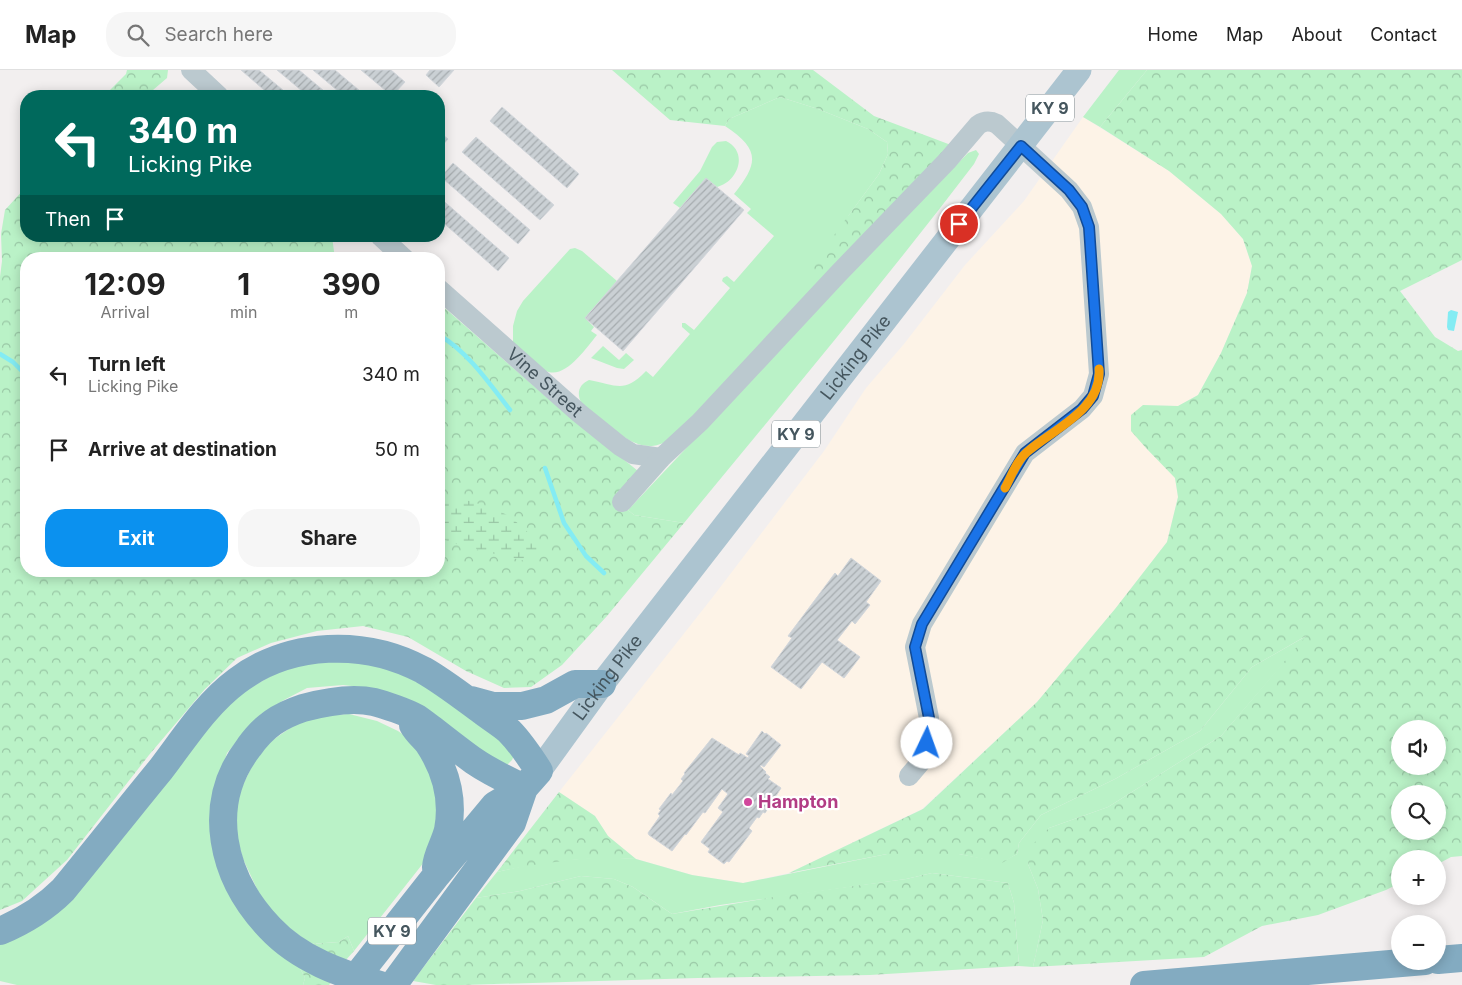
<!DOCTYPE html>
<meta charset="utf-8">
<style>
:root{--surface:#fff;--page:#f6f6f6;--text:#222;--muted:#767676;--line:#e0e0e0;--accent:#0b91ef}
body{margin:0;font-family:Inter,sans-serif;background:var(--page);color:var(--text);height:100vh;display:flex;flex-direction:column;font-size:19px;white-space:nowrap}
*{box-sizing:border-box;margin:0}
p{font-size:16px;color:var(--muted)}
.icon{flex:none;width:28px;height:28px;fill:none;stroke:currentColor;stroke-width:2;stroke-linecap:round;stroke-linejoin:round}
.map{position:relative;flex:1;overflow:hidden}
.panel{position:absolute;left:20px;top:182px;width:425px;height:325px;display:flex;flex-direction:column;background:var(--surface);border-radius:20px;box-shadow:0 2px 12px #0003}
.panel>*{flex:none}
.hud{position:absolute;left:20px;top:20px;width:425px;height:152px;border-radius:20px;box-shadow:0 2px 12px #0003;background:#00695c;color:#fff;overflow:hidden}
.buttons{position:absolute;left:1391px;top:650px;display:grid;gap:10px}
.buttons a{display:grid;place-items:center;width:55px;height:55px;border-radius:50%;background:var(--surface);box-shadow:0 2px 12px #0003;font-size:25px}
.pin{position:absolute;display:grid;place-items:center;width:42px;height:42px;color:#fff;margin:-21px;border:2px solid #fff;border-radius:50%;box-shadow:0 1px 5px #0007}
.me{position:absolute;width:55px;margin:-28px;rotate:3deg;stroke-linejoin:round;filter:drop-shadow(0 0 4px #0008)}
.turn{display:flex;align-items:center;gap:18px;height:105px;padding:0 25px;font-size:22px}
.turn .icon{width:65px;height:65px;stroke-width:2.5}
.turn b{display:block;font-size:35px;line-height:42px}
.then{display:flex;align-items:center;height:48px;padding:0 25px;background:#0003;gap:10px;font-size:19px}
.eta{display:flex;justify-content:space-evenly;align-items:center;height:85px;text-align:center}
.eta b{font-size:30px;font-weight:700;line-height:35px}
.primary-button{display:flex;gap:10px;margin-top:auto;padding:10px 25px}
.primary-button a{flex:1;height:58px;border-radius:20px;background:var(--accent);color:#fff;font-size:20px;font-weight:700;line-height:58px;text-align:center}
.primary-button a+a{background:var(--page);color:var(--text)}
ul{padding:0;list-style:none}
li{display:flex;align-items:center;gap:15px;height:75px;padding:0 25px}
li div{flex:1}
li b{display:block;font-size:19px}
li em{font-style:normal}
header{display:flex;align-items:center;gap:30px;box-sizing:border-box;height:70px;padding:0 25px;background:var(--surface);border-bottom:1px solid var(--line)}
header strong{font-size:24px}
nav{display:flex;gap:28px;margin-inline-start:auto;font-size:18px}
.search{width:350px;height:45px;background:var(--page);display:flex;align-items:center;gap:12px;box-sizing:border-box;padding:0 18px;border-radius:20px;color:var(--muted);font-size:19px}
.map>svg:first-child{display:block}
.commercial{fill:#fdf3e7}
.green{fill:#baf2c7}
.forest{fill:url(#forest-crowns);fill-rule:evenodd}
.wetland{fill:url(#wetland-marsh)}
.water{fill:#84ecf3}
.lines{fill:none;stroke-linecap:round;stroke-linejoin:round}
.stream{stroke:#84ecf3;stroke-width:4.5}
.building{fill:url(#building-hatch);stroke:#d2d6db}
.minor{stroke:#bbc9cf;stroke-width:20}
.major{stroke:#acc4d0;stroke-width:25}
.highway{stroke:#83abc1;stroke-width:28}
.route-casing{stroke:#114b97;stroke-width:12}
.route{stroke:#1a73e8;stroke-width:9}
.slow{stroke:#f59e0b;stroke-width:9}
.hotel-dot{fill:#d1479c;stroke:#fff;stroke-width:2}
.labels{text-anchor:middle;stroke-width:4.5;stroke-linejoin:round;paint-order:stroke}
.shield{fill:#fff;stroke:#7d898e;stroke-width:1}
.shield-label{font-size:16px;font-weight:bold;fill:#45565e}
.street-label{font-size:18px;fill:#45565e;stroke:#fff}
.hotel-label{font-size:18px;font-weight:bold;fill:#b23c85;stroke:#fff;text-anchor:start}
</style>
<header>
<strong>Map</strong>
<div class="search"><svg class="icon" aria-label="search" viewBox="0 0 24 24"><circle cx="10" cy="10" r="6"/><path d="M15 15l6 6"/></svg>Search here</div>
<nav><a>Home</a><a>Map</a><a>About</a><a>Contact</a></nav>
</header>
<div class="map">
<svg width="1462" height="915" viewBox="0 0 1462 915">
<defs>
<pattern id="forest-crowns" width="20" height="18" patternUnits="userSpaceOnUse" patternTransform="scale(1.25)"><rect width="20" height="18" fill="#baf2c7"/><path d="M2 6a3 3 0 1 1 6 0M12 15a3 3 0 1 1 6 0" fill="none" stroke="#99c7a5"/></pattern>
<pattern id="wetland-marsh" width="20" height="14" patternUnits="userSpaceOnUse" patternTransform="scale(1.25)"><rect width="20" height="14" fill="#baf2c7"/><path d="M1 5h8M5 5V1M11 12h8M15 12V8" fill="none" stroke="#99c7a5"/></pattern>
<pattern id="building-hatch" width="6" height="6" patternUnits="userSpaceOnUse" patternTransform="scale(1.25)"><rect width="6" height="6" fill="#cad0d4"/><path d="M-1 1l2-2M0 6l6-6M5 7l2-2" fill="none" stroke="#a6acaf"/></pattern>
</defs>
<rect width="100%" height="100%" fill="#f2efef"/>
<!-- commercial -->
<path class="commercial" d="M1083,47l86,54 52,43 22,25 9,27 -5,27 -26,60 -23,42 -20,11 -35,-1 3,43 29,29 3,20 -11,45 -52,67 -78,93 -115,107 -133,64 -46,10 -51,-8 -56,-16 -28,-23 -13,-20 -36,-24 153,-194 112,-147 42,-63 38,-44 61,-79 59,-64z"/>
<!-- green -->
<path class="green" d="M1119,0h28l-47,57 -17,-10z
M780,27l38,12 50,20 19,13 1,12 -9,20 -30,41 -35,75 -129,137c-10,8 -20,18 -33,19 -22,1 -41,-19 -57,-32 -4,-3 -11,-7 -14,-12 -5,-10 -1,-18 8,-22 28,5 35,14 57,-9l7,6 37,-43 -8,-7v-4h3l9,7 36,-42 -8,-7 1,-3 4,-2 7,6 40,-46 -27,-23 4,-4 -17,-15c25,-31 26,-45 -9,-68l4,-7z
M726,71c23,11 12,41 -9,46l-11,-9 -26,30 -7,-5 27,-32 12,-24 5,-5z
M976,80l3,4 -5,10c-93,122 -192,240 -290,359l-50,-8 -6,-5 240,-255 100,-102z
M575,178l7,3 35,30 -32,37 9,9 -3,4 6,4c-11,13 -32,45 -51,36 -9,-4 -25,-22 -33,-29v-16l4,-15 6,-10 47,-52z
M603,276l16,14 7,-7 8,7 -10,9 -7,-1 -26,-10z
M1308,565l-87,101 -113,71 -59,21 -21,36 10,25 5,31 -10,47 -14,-1 -5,-63 -6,-20 -76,-10 -26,6 -186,26 -48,9 -39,-27 -19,-8 -33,-3 -61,15 -44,7 21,-26 45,-10 62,-5 32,2 56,16 51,8 144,-29h72l43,8 15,-8 2,-11 22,-28 74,-36 85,-48 52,-64z
M366,588l81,38 68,57 -3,7 -7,7 -137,-79 -25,-3 -36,3 -23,12 -23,14 -12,13 -22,26 -6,20 -7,53 82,134 9,18 -2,7h-286l-17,-4v-37l227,-243 67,-38z
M349,644l28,7 21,10 16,11 27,45 -9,65 -78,99 -6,-15 -9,6 -28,2 -34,-25 -18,-26 -16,-34 -6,-21 -1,-22 4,-25 14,-29 16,-20 23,-16 25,-10z"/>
<!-- forest -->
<path class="forest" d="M127,0h41l-1,8 -21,18h-42l22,-22z
M612,0h201l61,46 77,29 -137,145 -3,-12 4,-17 64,-87 9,-20 -1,-12 -19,-13 -50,-20 -38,-12 -51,22 -4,7 -55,-6z
M1147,0h315v190l-62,31 35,46 23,14 4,-1v506l-11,1 -13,7v-5h-38v24l-14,7 -68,25 -56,11 -58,31 -171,10 10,-47 -5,-31 -10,-25 3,-18 18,-18 59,-21 113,-71 85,-100 -54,31 -52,64 -85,48 -74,36 -22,28 -2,11 -15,9 -43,-9h-72l-98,19 134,-64 114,-107 78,-93 52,-67 11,-45 -3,-19 -29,-30 -15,-17v-16l12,-10 35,1 20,-11 23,-42 26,-60 5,-27 -9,-27 -22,-25 -52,-43 -69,-44zM1400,659h38v37h-38zM1400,724h38v37h-38z
M26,117v49h306l3,23h-309v312h413v-268l112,98 87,70 -23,28 19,16 50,8 -77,93 -45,49 -31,22 -27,1 -38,-17 -58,-34 -45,-11 -46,5 -46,12 -34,15 -32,31 -56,66 -82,105 -45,41 -22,9v-633l2,-16 -1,-27 4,-24z
M559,722l36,24 13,20 28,23c-49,-3 -91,3 -139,13z
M932,803l76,10 6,20 5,63 -149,9 -172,3 -236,7h-26l-23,-4 63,-83 44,-7 61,-15 33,3 19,8 39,27 108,-18 126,-17z
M348,866l6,15 -9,10 -34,-17 28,-2z
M296,890l40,17 -7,8h-26l2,-7z"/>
<!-- wetland -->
<path class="wetland" d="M439,426c16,-1 49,10 64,17 12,5 33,27 41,37l-19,11 -63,-15 -23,-8z"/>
<!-- water -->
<path class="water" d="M1451,240l7,2 -4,19 -6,-1 -1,-3 1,-15z"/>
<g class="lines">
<!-- stream -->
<path class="stream" d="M439,265c29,17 50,48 71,75
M0,284l13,8 13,13
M545,398l19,55 22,33 18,17"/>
</g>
<!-- building -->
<path class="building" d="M241,0h18l31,26h-19z
M277,0h22l31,26h-22z
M313,0h22l31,26h-22z
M361,0h30l14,12 -13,14z
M430,0h24l-15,17 -13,-12z
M502,37l77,67 -12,14 -77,-67z
M439,62l9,7 -9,10z
M476,67l78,68 -14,15 -78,-68z
M453,93l77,67 -12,14 -77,-67z
M706,108l38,32 -121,141 -38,-33z
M439,127l70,61 -11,13 -59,-52z
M851,488l30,23 -15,21 4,3 -15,19 -3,-3 -15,19 23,17 -16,21 -22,-16 -21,27 -30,-22 21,-29 -4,-2 47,-63 3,3z
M762,661l3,3 1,-1 15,12 -17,22 -3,-2 -1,1 6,6 -1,1 5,4 -2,2 13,9 -16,25 -2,-1 -4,6 -2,-1 -8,11 3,3 -23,31 -2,-1 -3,3 -16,-12 2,-3 -9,-7 22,-30 -5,-4 10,-14 -6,-5 -17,24 -2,-1 -17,23 -1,-1 -13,17 -23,-16 -1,-2 12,-17 -2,-2 3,-4 -2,-1 12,-16 1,2 11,-14 -2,-2 4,-5 -1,-1 28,-35 27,17 1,-2 8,5 1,-2 -3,-2z"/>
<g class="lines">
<!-- minor -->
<g class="minor">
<path d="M191,0l28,26"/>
<path d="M380,166l25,23"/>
<path id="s1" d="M439,219l140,124 41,33 13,8 28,4"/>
<path d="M622,432l39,-44 39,-36 138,-148 110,-114 30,-35c6,-4 11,-5 19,-1l72,66 13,17 7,20 10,147 -6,22 -11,13 -57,44 -103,171 -7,23 14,71 -2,25 -7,20 -11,13"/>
</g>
<!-- major -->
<path class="major" id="s2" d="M539,701l63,-87 477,-614"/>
<!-- highway -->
<path class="highway" d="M471,630l22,6h29l24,-6 29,-16h27
M413,655c4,7 10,12 15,18 18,27 26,55 20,87 -3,13 -11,24 -12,37
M0,861c24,-10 45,-23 63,-41 33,-40 65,-81 98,-121 23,-30 45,-65 76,-88 53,-40 128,-42 186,-11 21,12 40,27 59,41 9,7 19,13 27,20 12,12 21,26 30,40l-15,17 -12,35 -119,162
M1438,890l24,-2
M350,915l85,-108 60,-72 29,-17
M380,915c-39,-11 -81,-26 -110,-57 -48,-50 -66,-123 -21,-181 15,-21 30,-31 54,-39 22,-6 49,-11 71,-6 12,3 32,10 43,16 5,3 10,8 15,11 14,11 28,22 42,32 16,11 33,19 50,27
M1144,915l281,-24"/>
</g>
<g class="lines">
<!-- route casing -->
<g class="route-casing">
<path id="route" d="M927,673l2,-25 -14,-71 7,-23 103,-171 57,-44 11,-13 6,-22 -10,-147 -7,-20 -13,-17 -48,-44 -62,78"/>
</g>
<!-- route -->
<use href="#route" class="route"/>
<!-- slow -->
<path class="slow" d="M1005,418c6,-11 12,-28 22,-36 26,-23 75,-42 72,-83"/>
</g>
<!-- markers -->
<circle class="hotel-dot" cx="748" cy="732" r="5"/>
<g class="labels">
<!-- shield labels -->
<g class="shield">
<rect x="1026" y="24.5" width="48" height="27" rx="4"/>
<rect x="772" y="350.5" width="48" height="27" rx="4"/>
<rect x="368" y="847.5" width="48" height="27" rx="4"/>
</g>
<g class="shield-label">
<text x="1050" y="44">KY 9</text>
<text x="796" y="370">KY 9</text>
<text x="392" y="867">KY 9</text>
</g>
<!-- street labels -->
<g class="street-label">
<text dy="6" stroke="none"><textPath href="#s2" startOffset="521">Licking Pike</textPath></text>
<text dy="6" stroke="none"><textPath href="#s1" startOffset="141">Vine Street</textPath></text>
<text dy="6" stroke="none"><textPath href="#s2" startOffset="116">Licking Pike</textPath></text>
</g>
<!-- hotel labels -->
<g class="hotel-label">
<text x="758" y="738">Hampton</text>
</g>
</g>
</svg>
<div class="buttons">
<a><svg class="icon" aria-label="sound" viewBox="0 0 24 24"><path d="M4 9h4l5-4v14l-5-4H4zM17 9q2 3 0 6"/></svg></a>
<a><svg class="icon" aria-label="search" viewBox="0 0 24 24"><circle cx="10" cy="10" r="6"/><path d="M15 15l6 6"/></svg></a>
<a>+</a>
<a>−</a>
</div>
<div class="pin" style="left:959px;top:154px;background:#d93025"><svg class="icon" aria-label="arrive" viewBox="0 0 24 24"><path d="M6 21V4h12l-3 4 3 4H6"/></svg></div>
<svg class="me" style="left:927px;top:673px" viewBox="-20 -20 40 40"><circle r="19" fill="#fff"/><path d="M0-13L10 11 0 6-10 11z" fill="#1a73e8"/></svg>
<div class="hud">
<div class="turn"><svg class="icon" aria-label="left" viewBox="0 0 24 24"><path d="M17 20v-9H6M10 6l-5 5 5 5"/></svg><div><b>340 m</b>Licking Pike</div></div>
<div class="then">Then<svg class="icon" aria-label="arrive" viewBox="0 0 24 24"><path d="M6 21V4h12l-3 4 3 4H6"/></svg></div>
</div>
<section class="panel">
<div class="eta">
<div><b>12:09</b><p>Arrival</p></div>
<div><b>1</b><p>min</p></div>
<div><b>390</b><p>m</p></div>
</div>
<ul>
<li><svg class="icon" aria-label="left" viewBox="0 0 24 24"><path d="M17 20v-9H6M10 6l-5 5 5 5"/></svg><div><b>Turn left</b><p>Licking Pike</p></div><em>340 m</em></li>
<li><svg class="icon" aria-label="arrive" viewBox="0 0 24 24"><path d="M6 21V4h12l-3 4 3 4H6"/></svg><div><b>Arrive at destination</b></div><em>50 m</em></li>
</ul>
<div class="primary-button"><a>Exit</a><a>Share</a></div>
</section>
</div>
